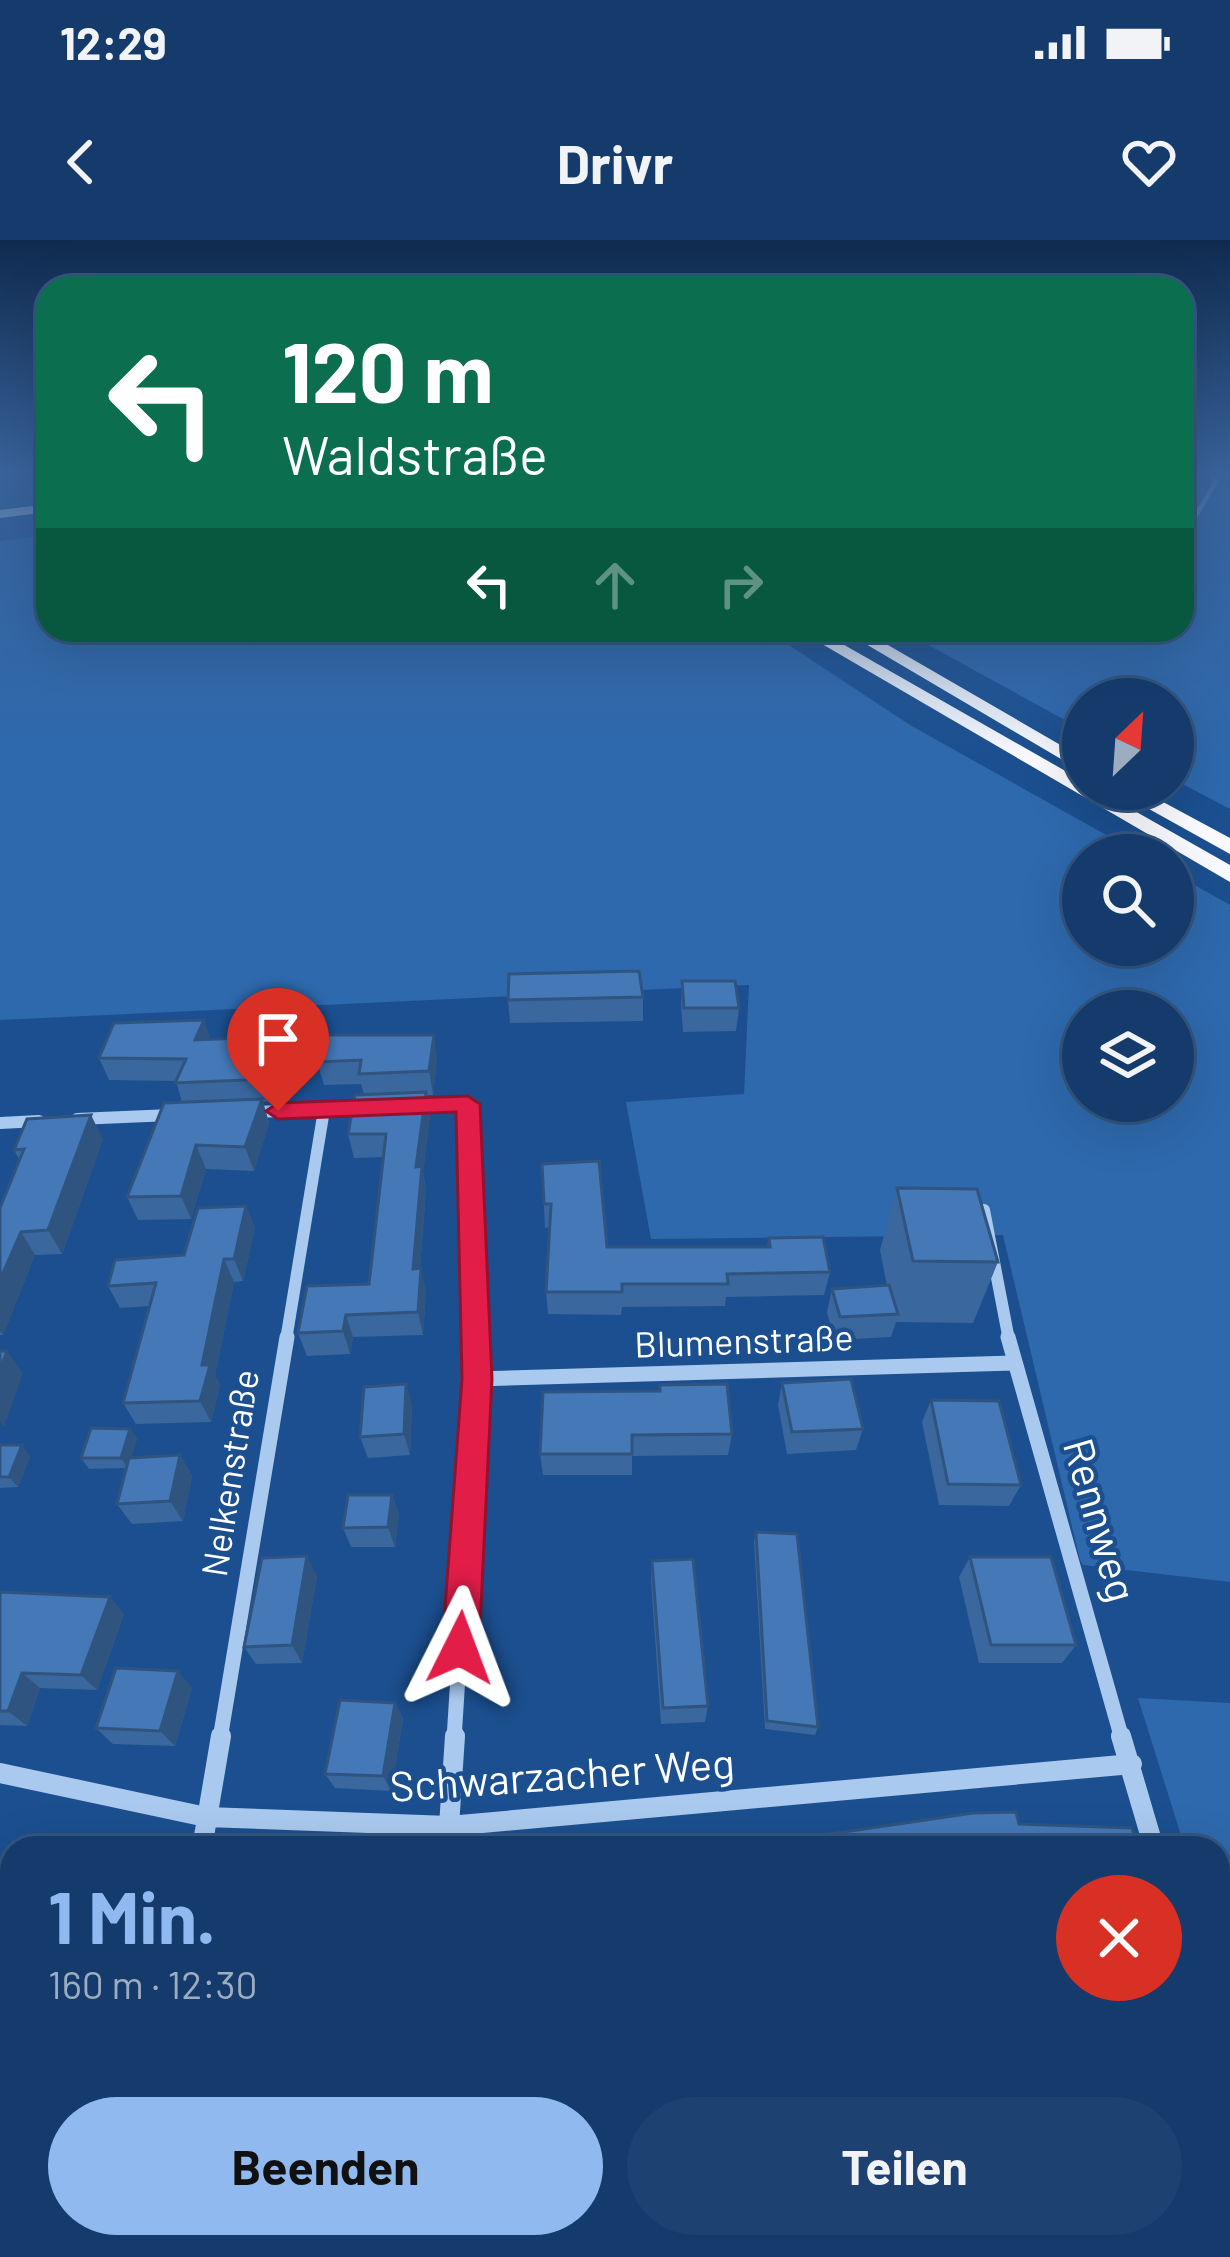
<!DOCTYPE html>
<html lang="de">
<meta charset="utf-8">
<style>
:root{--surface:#143b6b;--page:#1d4271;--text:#f1f3f6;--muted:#9dadc1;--line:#33557e;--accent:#90b9f0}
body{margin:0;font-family:Barlow,sans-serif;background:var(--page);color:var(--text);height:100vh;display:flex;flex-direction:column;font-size:45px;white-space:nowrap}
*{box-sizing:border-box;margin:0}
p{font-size:39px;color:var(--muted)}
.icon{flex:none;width:66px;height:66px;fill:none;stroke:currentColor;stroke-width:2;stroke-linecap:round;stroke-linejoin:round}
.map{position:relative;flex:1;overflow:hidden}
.panel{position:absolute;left:0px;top:1596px;width:1230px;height:423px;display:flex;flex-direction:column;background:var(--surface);border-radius:36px 36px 0 0;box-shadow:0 12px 48px #0002,0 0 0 3px var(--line)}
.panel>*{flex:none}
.guide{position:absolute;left:36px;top:36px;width:1158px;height:366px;border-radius:36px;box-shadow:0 12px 48px #0002,0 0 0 3px var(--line);background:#0b6e4f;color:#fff;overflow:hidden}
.needle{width:78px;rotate:25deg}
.buttons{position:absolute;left:1062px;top:438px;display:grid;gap:24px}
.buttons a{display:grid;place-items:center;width:132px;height:132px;border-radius:50%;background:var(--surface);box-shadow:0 12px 48px #0002,0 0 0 3px var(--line);font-size:60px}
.pin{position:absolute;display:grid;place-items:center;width:102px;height:102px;color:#fff;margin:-123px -51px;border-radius:50% 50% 50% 0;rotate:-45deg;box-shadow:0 0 12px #0007}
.pin .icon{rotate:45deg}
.me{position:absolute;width:132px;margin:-66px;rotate:3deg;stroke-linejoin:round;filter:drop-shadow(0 0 9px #0008)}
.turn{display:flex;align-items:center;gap:42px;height:252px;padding:0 48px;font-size:54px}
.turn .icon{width:156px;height:156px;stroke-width:2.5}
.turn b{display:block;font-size:84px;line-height:102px}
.lanes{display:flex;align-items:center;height:114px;padding:0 48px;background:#0003;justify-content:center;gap:60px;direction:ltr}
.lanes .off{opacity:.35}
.round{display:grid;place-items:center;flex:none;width:126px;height:126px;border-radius:63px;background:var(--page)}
.head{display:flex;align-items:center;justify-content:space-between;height:204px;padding:0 48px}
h1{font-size:72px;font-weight:700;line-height:90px;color:var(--accent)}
.primary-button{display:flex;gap:24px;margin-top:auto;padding:24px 48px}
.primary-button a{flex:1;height:138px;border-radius:72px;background:var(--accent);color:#111;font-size:48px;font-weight:700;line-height:138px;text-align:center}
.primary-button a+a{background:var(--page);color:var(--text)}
.status{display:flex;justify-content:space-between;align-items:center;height:84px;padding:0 60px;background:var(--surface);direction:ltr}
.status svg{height:33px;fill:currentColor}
header{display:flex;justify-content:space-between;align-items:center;height:156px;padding:0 48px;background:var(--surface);font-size:54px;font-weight:700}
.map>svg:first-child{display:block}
.green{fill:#2e69ad;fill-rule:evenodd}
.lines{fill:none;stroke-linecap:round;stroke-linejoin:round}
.stream{stroke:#9cc4f0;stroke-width:4.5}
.minor-far2{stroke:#a9c9ee;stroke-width:12}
.minor-far1{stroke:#a9c9ee;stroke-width:15}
.minor{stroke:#a9c9ee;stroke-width:20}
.trunk{fill:#f8faff;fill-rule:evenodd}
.motorway{fill:#fff;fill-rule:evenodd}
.wall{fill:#3a679d}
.shaded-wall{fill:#305480}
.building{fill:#4478b7;stroke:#305480;stroke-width:3}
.route{fill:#e11d48;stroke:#92132f;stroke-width:3}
.labels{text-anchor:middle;stroke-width:9;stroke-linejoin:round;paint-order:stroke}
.street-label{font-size:36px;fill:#fff;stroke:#1b4f8f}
.near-street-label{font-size:42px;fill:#fff;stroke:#1b4f8f}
</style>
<div class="status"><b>12:29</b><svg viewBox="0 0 49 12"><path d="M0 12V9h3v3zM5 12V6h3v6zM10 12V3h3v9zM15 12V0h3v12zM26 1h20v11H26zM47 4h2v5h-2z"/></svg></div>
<header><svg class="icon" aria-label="back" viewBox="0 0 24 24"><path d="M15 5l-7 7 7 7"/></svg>Drivr<svg class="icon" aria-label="heart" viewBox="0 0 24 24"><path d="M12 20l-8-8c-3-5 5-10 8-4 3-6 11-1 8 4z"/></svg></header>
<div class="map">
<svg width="1230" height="2017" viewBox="0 0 1230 2017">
<rect width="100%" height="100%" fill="#1b4f8f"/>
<!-- green -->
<path class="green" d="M1182,234h48v335l-57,-30v-80h-90v31l-182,-100h281z
M48,295v95h718l144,95 232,130h-59v90h90v-72l57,32v677l-147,-17 -3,-5 -77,-325 -352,4 -25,-137 118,-8 5,-109 -749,35v-479zM1083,771h90v90h-90z
M1138,1458l92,5v288l-12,-39v-104h-33z"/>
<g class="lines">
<!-- stream -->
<path class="stream" d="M1182,288h6l28,-46 -4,-8"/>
<!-- minor-far2 -->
<path class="minor-far2" d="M413,866l55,-2 8,236
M251,872l117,-4
M77,879l94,-4
M0,883l39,-2
M984,970l25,130
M286,1100l38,-230"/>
<!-- minor-far1 -->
<path class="minor-far1" d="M1008,1097l114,402
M477,1139l536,-16
M220,1499l67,-402
M454,1499l23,-360 -1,-42"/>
<!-- minor -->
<path class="minor" d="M1121,1496l33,112
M0,1533l206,44 243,9 683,-62
M449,1586l6,-90
M202,1608l19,-112
M1218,1853l12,60
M123,2017l3,-10"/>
<!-- trunk -->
<path class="trunk" d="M798,390h20l265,151v8h13l134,76v17z
M842,390h20l221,128v14z
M1113,549h26l91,49v16z"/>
<!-- motorway -->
<path class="motorway" d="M48,264v8l-48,6v-8z"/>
</g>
<!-- wall -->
<path class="wall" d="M682,741l57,27 -3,23 -53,1 -2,-27z
M643,757v24l-133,2 -2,-23z
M243,798l2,7 43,21 -12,35 -13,1 6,21 -15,48 -48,-2 -15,50 -53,1 -11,-23 55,-95 -6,-21 -67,-1 -10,-22 112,-18z
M437,819l-4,36h-7l4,21 -7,56 3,18 -6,78 6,23 -3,44 -70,2 -3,17 -43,2 -9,-23 71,-49 15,-127 -30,1 -6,-24 16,-39 -3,-11 -37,1 -7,-23z
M103,899l-41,115 -27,1 -32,80h-3v-127l19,-49 -5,-9z
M542,924l65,83h160l2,-9 61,34 -6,23 -98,2 -1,9 -103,1 -1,8 -73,-1 -2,-22 4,-65 -5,1z
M897,948l101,74 -25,61 -77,-1 -5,15 -57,3 -7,-28 5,-23 55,-3 -7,-36z
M246,966l9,22 -12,53 -9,1 -19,93 5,11 -9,36 -75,2 -13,-21 27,-97 -30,2 -12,-22 76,-31z
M782,1143l81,46 -7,21 -69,4 -9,-49z
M406,1144l6,22 -2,49 -42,3 -8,-21z
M543,1152l189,42 -4,21 -96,1v19h-89l-3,-21z
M931,1160l90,85 -12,21 -70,-1 -17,-83z
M130,1189l7,10 -6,18 49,-2 12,21 -9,45 -51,3 -15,-20 9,-36 -37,1 -8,-11z
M0,1205l30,11 -12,31 -18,1z
M392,1255l7,20 -4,32h-44l-8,-19z
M756,1292l62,195 -3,8 -50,-6 -11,-187z
M970,1317l106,88 -14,18h-83l-20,-86z
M652,1321l56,145 -3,16 -44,2 -10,-144z
M317,1336l-15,87 -46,1 -12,-17z
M0,1352l124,22 -27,76 -57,-2 -13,38 -27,-1z
M192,1448l-17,58 -62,-2 -17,-16z
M395,1463l8,16 -12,72 -56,-3 -10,-14z"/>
<!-- shaded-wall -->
<path class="shaded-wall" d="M204,780l8,22 -17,-2z
M434,795l3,24 -4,36 -4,-24z
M281,804l7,22 -12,35 -7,-22z
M426,852l4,24 -7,56 3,18 -8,102 -5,-23 3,-102z
M262,859l7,24 -15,48 -9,-24z
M91,875l12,24 -41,115 -14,-24z
M196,905l10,24 -15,50 -10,-23z
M246,966l9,22 -12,53 -9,-22z
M21,992l14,23 -32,80 -3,-4v-51z
M224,1019l10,23 -19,93 5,11 -9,36 -11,-21 2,-36z
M421,1028l5,23 -3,44 -5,-23z
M346,1075l7,22 -3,17 -7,-23z
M7,1111l16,22 -19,54 -4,-5v-52z
M406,1144l6,22 -2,49 -6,-21z
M130,1189l7,10 -9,29 -7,-10z
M22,1205l8,11 -12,31 -9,-10z
M180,1215l12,21 -9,45 -13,-20z
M392,1255l7,20 -4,32 -7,-20z
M307,1316l10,20 -15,87 -10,-18z
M110,1357l14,17 -27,76 -16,-15z
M178,1431l14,17 -17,58 -15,-15z
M22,1433l18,15 -13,38 -19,-15z
M395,1463l8,16 -12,72 -8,-15z
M11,1623l1,56 -12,24v-58z
M29,2007h25l-3,10h-25z
M270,2007h22l-2,10h-21z
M479,2007h6l-1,10h-5z"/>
<!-- building -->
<path class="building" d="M639,731l4,26 -135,3 1,-26z
M682,741h53l4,27h-55z
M204,780l-9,20 48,-2 -2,7 40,-1 -12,35 -94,4 11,-24 -87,-1 15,-35z
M323,795h111l-5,36 -70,3 2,-14 -44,2z
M426,852l-10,75 6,-1 -9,103 8,-1 -3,44 -72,3 -3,16 -45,2 9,-47 62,-2 17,-150h-38l7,-39z
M262,859l-17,48 -49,-2 -15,51 -54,1 37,-94z
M91,875l-43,115 -27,2 -21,48v-72l24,-59 -10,1 13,-31z
M599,921l8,86h163l-1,-9 54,-1 7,35 -103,2 1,10h-106v8h-76l5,-88h-7l-2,-40z
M897,948l80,1 21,73 -85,-1z
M246,966l-12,53h-10l-22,106h8l-10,36 -77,2 33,-120 -48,3 7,-26 69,-5 14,-47z
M889,1045l9,29 -58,3 -8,-28z
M0,1111h7l-7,19z
M851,1139l12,50 -71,3 -10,-49z
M406,1144l-2,50 -44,3 4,-50z
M727,1144l5,50 -100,1v19h-92l3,-62 117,-1v-6z
M931,1160l68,1 22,84 -73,-1z
M91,1188l39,1 -9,29h-40z
M0,1205h22l-13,32h-9z
M180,1215l-10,46 -53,3 12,-46z
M348,1255h44l-4,32 -45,1z
M756,1292l41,2 21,193 -51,-6z
M307,1316l-15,89 -48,2 18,-89z
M970,1317h81l25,88h-85z
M693,1319l15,147 -45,2 -11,-147z
M0,1352l110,5 -29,78 -59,-2 -14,38h-8z
M116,1428l62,3 -18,60 -64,-3z
M340,1460l55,3 -12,73 -58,-2z
M1016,1572l3,12 113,4 6,20h-340l-2,-9 177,-26z
M0,1620l11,3 -11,22z
M0,1911h12v96h17l-3,10h-26z
M172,2007h98l-1,10h-100z
M389,2007h90v10h-91z
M565,2007h236l2,10h-238z"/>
<!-- sky -->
<linearGradient id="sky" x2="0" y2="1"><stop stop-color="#0f2b4f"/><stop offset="0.45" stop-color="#39639b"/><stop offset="1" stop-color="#39639b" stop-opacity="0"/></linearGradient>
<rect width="1230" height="516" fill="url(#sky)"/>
<!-- route -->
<path class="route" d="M468,856l12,8 12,275 -13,269 -6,12 -13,6 -12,-6 -6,-12 20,-269 -6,-267 -178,7 -12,-8 12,-8z"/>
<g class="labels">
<!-- street labels -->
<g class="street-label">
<text transform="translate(744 1101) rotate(-2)" y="13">Blumenstraße</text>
<text transform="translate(230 1233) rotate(-81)" y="13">Nelkenstraße</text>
</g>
<!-- near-street labels -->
<g class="near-street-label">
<text transform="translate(1100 1280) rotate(74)" y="15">Rennweg</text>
<text transform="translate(562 1535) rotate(-4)" y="15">Schwarzacher Weg</text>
</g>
</g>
</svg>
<div class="buttons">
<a><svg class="needle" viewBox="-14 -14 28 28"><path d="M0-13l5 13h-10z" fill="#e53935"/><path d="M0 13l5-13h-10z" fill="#9dadc1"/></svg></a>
<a><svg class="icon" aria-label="search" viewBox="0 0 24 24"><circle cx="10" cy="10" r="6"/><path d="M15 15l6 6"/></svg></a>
<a><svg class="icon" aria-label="layers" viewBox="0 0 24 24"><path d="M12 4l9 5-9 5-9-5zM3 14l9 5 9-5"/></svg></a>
</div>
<div class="pin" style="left:278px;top:871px;background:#d93025"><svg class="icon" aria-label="arrive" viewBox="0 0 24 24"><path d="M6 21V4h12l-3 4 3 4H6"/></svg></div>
<svg class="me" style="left:460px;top:1408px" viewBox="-20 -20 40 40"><path d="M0-17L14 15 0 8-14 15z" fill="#e11d48" stroke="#fff" stroke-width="4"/></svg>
<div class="guide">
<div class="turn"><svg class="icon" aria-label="left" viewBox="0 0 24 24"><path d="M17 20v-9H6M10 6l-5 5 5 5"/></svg><div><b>120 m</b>Waldstraße</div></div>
<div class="lanes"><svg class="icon" aria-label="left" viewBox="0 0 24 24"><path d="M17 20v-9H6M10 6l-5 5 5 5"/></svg><svg class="icon off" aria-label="ahead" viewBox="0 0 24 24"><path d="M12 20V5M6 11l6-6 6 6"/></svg><svg class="icon off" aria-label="right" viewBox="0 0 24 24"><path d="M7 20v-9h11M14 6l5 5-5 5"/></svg></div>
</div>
<section class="panel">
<div class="head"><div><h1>1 Min.</h1><p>160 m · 12:30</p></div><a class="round" style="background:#d93025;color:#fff"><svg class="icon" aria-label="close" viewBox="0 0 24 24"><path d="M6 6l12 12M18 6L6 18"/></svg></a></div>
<div class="primary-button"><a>Beenden</a><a>Teilen</a></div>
</section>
</div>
